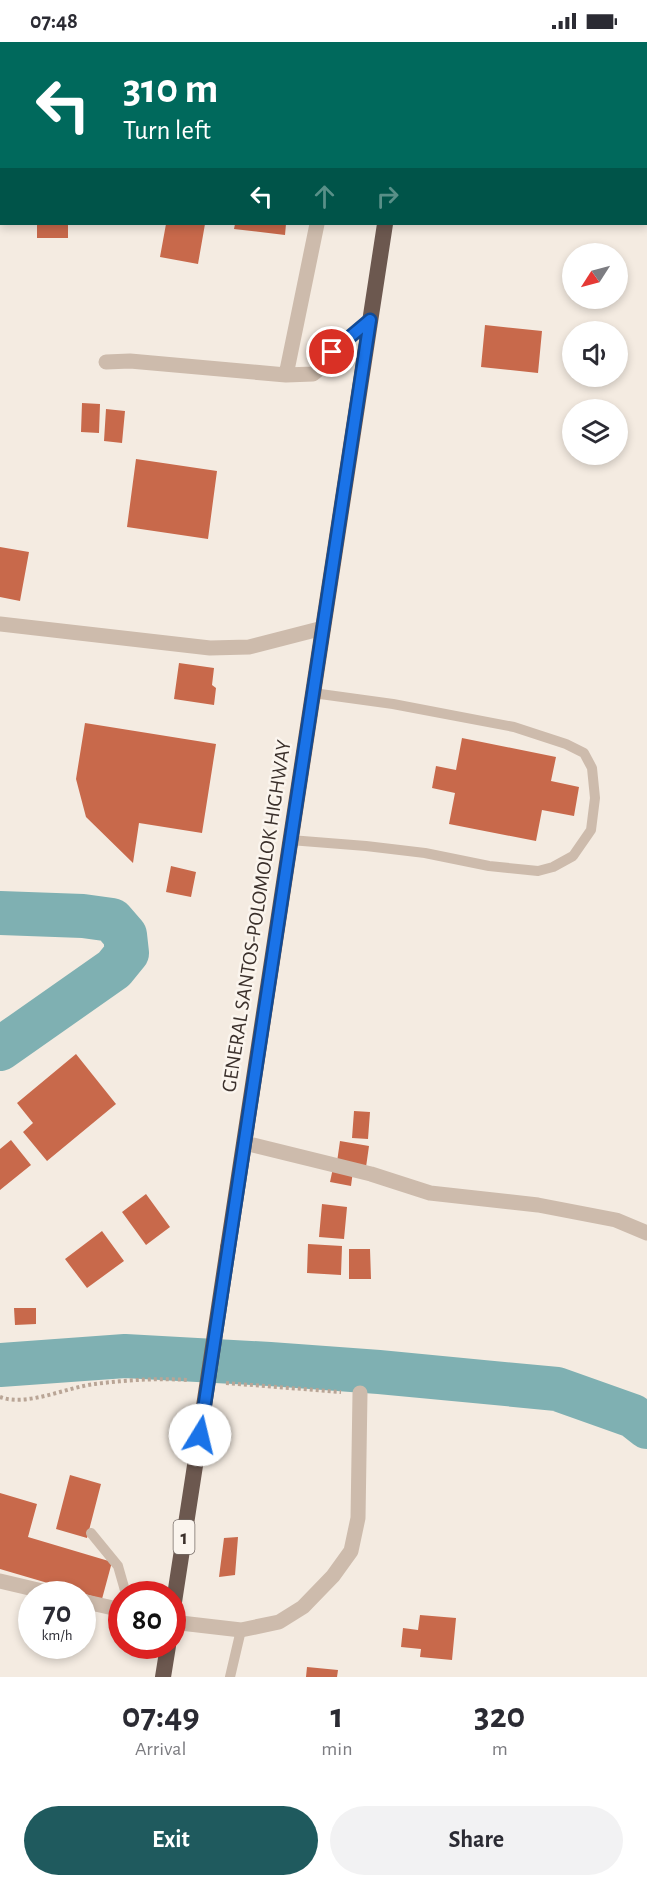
<!DOCTYPE html>
<style>
:root{--surface:#fff;--page:#f2f2f3;--text:#2b2b33;--muted:#7c7c81;--accent:#1f5a5e}
body{margin:0;font-family:"Alegreya Sans",sans-serif;background:var(--page);color:var(--text);height:100vh;display:flex;flex-direction:column;font-size:22px;white-space:nowrap}
*{box-sizing:border-box;margin:0}
p{font-size:20px;color:var(--muted)}
.icon{flex:none;width:33px;height:33px;fill:none;stroke:currentColor;stroke-width:2;stroke-linecap:round;stroke-linejoin:round}
.map{position:relative;height:1635px;overflow:hidden}
.side{display:flex;flex-direction:column;background:var(--surface);flex:1}
.side>*{flex:none}
.top-card{position:absolute;left:0px;top:0px;width:648px;height:183px;box-shadow:0 3px 9px #0003;background:#00695c;color:#fff;overflow:hidden}
.needle{width:39px;rotate:234deg}
.buttons{position:absolute;left:562px;top:201px;display:grid;gap:12px}
.buttons a{display:grid;place-items:center;width:66px;height:66px;border-radius:50%;background:var(--surface);box-shadow:0 3px 9px #0003;font-size:30px}
.speed{position:absolute;left:18px;top:1539px;display:flex;gap:12px;font-size:30px;font-weight:700;text-align:center}
.speed>*{display:grid;place-content:center;width:78px;height:78px;border-radius:50%;background:var(--surface);box-shadow:0 3px 9px #0003;line-height:1}
.speed small{font-size:15px;font-weight:400}
.speed .limit{border:9px solid #d22;background:#fff;color:#111}
.pin{position:absolute;display:grid;place-items:center;width:51px;height:51px;color:#fff;margin:-26px;border:3px solid #fff;border-radius:50%;box-shadow:0 2px 6px #0007}
.me{position:absolute;width:66px;margin:-33px;rotate:9deg;stroke-linejoin:round;filter:drop-shadow(0 0 4px #0008)}
.turn{display:flex;align-items:center;gap:21px;height:126px;padding:0 24px;font-size:27px}
.turn .icon{width:78px;height:78px;stroke-width:2.5}
.turn b{display:block;font-size:42px;line-height:51px}
.lanes{display:flex;align-items:center;height:57px;padding:0 24px;background:#0003;justify-content:center;gap:30px;direction:ltr}
.lanes .off{opacity:.35}
.eta{display:flex;justify-content:space-evenly;align-items:center;height:102px;text-align:center}
.eta b{font-size:36px;font-weight:700;line-height:42px}
.action{display:flex;gap:12px;margin-top:auto;padding:12px 24px}
.action a{flex:1;height:69px;border-radius:36px;background:var(--accent);color:#fff;font-size:24px;font-weight:700;line-height:69px;text-align:center}
.action a+a{background:var(--page);color:var(--text)}
.status{display:flex;justify-content:space-between;align-items:center;height:42px;padding:0 30px;background:var(--surface);direction:ltr}
.status svg{height:16px;fill:currentColor}
.map>svg:first-child{display:block}
.lines{fill:none;stroke-linecap:round;stroke-linejoin:round}
.river{stroke:#7fb0b2;stroke-width:44}
.building{fill:#c8694b}
.path{stroke:#b9a596;stroke-width:4;stroke-dasharray:3 3;stroke-linecap:butt}
.service{stroke:#cdbbac;stroke-width:10}
.minor{stroke:#cdbbac;stroke-width:15}
.tertiary{stroke:#cdbbac;stroke-width:15}
.trunk{stroke:#6c584f;stroke-width:16}
.trunk-bridge{stroke:#6c584f;stroke-width:16}
.route-casing{stroke:#114b97;stroke-width:15}
.route{stroke:#1a73e8;stroke-width:10}
.labels{text-anchor:middle;stroke-width:5;stroke-linejoin:round;paint-order:stroke}
.shield{fill:#fbf5ee;stroke:#756b66;stroke-width:1.5}
.shield-label{font-size:20px;font-weight:bold;fill:#3b302b}
.street-label{font-size:21px;fill:#3b302b;stroke:#fbf5ee}
</style>
<div class="status"><b>07:48</b><svg viewBox="0 0 49 12"><path d="M0 12V9h3v3zM5 12V6h3v6zM10 12V3h3v9zM15 12V0h3v12zM26 1h20v11H26zM47 4h2v5h-2z"/></svg></div>
<div class="map">
<svg width="647" height="1635" viewBox="0 0 647 1635">
<rect width="100%" height="100%" fill="#f4ebe1"/>
<g class="lines">
<!-- river -->
<path class="river" d="M0,871l83,3 29,4 13,15 2,18 -13,16 -114,80
M0,1323l125,-9 145,8 109,8 178,17 76,27 14,11"/>
</g>
<!-- building -->
<path class="building" d="M37,182h31v14h-31z
M166,182h39l-7,40 -38,-7z
M235,182h51l-1,11 -51,-6z
M485,283l57,6 -4,42 -57,-6z
M82,361l18,1 -1,29 -18,-1z
M106,367l19,2 -3,32 -18,-2z
M136,417l81,12 -9,68 -81,-12z
M0,505l29,5 -9,49 -20,-4z
M179,621l35,5 -2,17 4,3 -2,17 -40,-6z
M85,681l131,21 -14,89 -63,-10 -6,40 -47,-46 -10,-38z
M462,696l94,19 -5,24 28,6 -5,29 -32,-6 -6,31 -87,-17 6,-31 -23,-5 4,-22 20,4z
M171,824l25,6 -5,25 -25,-5z
M76,1012l40,50 -69,57 -24,-29 10,-9 -16,-20z
M354,1069l16,1 -2,27 -16,-1z
M11,1098l20,25 -31,25v-41z
M340,1099l29,5 -3,21 -29,-5z
M333,1126l20,3 -2,15 -21,-4z
M146,1152l24,33 -24,18 -24,-33z
M322,1162l25,3 -3,32 -25,-2z
M102,1189l22,30 -37,27 -22,-29z
M308,1202l34,2 -1,29 -34,-2z
M349,1207h21l1,30h-22z
M14,1266h22v16l-21,1z
M70,1433l31,9 -14,54 -31,-9z
M0,1451l37,11 -9,33 84,25 -10,37 -102,-30z
M238,1495l-3,38 -16,2 5,-39z
M420,1573l36,3 -4,42 -32,-3 1,-8 -20,-2 2,-19 15,2z
M307,1625l31,3 -1,7h-31z"/>
<g class="lines">
<!-- path -->
<path class="path" d="M226,1341l115,9
M0,1355c27,10 67,-10 95,-13 31,-4 63,-6 93,-4"/>
<!-- service -->
<path class="service" d="M456,2l6,-2
M290,798l76,6 59,7 64,13 49,5 15,-4 20,-11 18,-26 4,-32 -3,-30 -8,-15 -18,-9 -52,-17 -121,-23 -80,-11
M91,1491l27,33 8,28
M230,1635l11,-47"/>
<!-- minor -->
<path class="minor" d="M0,23h2
M0,121h2
M106,320l24,-1 156,14 27,-1 11,-9 8,-13 38,-32
M286,333l31,-151
M0,582l210,24 39,-1 74,-19
M0,1539l55,13
M82,1559l40,9
M172,1580l69,8 38,-8 24,-15 30,-31 18,-25 7,-33 2,-125"/>
<!-- tertiary -->
<path class="tertiary" d="M245,1101l126,31 59,19 108,12 78,15 31,13"/>
<!-- trunk -->
<path class="trunk" d="M413,2v-2
M228,1206l157,-1024
M172,1573l24,-156
M163,1635l5,-31"/>
<!-- trunk-bridge -->
<path class="trunk-bridge" d="M196,1417l32,-211"/>
</g>
<g class="lines">
<!-- route casing -->
<g class="route-casing">
<path id="route" d="M200,1393l170,-1115 -38,32"/>
</g>
<!-- route -->
<use href="#route" class="route"/>
</g>
<g class="labels">
<!-- shield labels -->
<rect class="shield" x="173.5" y="1478" width="21" height="34" rx="4.5"/>
<g class="shield-label">
<text x="184" y="1502">1</text>
</g>
<!-- street labels -->
<g class="street-label">
<text transform="translate(256 874) rotate(-81)" y="7">GENERAL SANTOS-POLOMOLOK HIGHWAY</text>
</g>
</g>
</svg>
<div class="buttons">
<a><svg class="needle" viewBox="-14 -14 28 28"><path d="M0-13l5 13h-10z" fill="#e53935"/><path d="M0 13l5-13h-10z" fill="#7c7c81"/></svg></a>
<a><svg class="icon" aria-label="sound" viewBox="0 0 24 24"><path d="M4 9h4l5-4v14l-5-4H4zM17 9q2 3 0 6"/></svg></a>
<a><svg class="icon" aria-label="layers" viewBox="0 0 24 24"><path d="M12 4l9 5-9 5-9-5zM3 14l9 5 9-5"/></svg></a>
</div>
<div class="speed"><div>70<small>km/h</small></div><div class="limit">80</div></div>
<div class="pin" style="left:332px;top:310px;background:#d93025"><svg class="icon" aria-label="arrive" viewBox="0 0 24 24"><path d="M6 21V4h12l-3 4 3 4H6"/></svg></div>
<svg class="me" style="left:200px;top:1393px" viewBox="-20 -20 40 40"><circle r="19" fill="#fff"/><path d="M0-13L10 11 0 6-10 11z" fill="#1a73e8"/></svg>
<div class="top-card">
<div class="turn"><svg class="icon" aria-label="left" viewBox="0 0 24 24"><path d="M17 20v-9H6M10 6l-5 5 5 5"/></svg><div><b>310 m</b>Turn left</div></div>
<div class="lanes"><svg class="icon" aria-label="left" viewBox="0 0 24 24"><path d="M17 20v-9H6M10 6l-5 5 5 5"/></svg><svg class="icon off" aria-label="ahead" viewBox="0 0 24 24"><path d="M12 20V5M6 11l6-6 6 6"/></svg><svg class="icon off" aria-label="right" viewBox="0 0 24 24"><path d="M7 20v-9h11M14 6l5 5-5 5"/></svg></div>
</div>
</div>
<section class="side">
<div class="eta">
<div><b>07:49</b><p>Arrival</p></div>
<div><b>1</b><p>min</p></div>
<div><b>320</b><p>m</p></div>
</div>
<div class="action"><a>Exit</a><a>Share</a></div>
</section>
